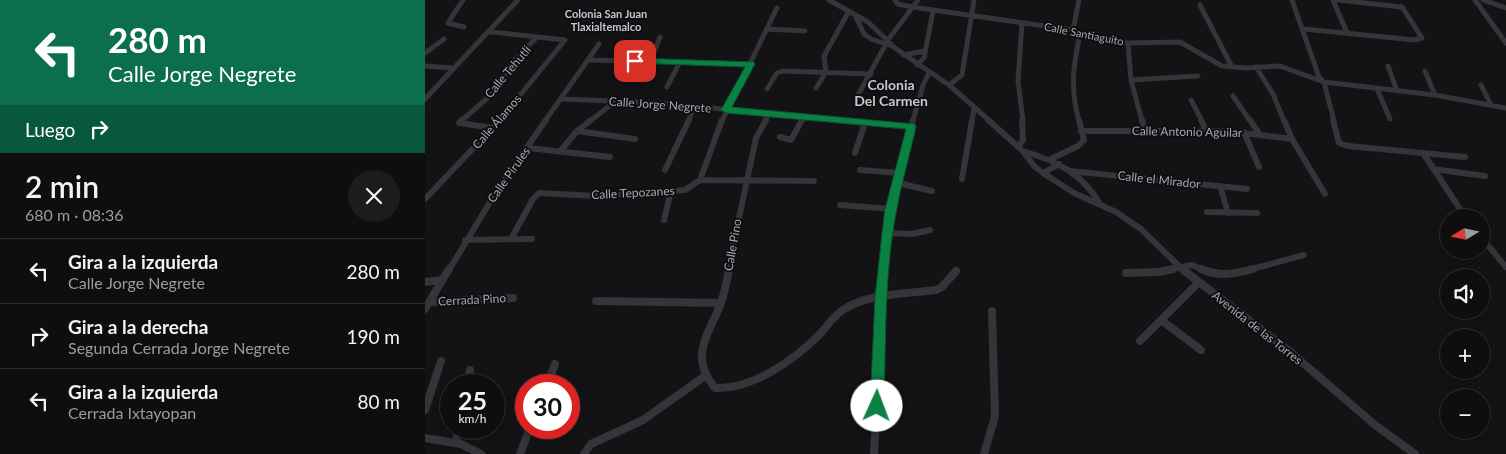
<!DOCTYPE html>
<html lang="es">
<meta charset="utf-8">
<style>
:root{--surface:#0e0e0f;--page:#1c1c1d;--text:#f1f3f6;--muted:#9b9c9e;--line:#2e2e2f}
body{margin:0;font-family:Lato,sans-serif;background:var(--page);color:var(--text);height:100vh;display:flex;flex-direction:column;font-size:19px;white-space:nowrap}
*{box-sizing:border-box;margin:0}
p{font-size:16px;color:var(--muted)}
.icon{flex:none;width:28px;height:28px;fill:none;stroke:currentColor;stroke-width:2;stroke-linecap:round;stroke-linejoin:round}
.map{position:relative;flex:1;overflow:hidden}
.sheet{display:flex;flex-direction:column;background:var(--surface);width:425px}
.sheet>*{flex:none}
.hud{background:#0b6e4f;color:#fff;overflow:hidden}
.needle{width:32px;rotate:260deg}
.controls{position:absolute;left:1015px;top:209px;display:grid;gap:10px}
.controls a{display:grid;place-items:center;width:50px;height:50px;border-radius:50%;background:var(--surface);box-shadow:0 2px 8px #0003,0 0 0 1px var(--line);font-size:25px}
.speed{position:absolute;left:15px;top:374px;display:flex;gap:10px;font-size:25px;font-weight:700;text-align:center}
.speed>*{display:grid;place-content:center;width:65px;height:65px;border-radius:50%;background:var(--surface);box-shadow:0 2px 8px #0003,0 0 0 1px var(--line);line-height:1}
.speed small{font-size:12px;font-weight:400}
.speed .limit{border:8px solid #d22;background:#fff;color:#111}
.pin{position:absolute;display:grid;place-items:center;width:42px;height:42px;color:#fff;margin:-21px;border-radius:10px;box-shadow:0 2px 8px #0006}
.me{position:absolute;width:55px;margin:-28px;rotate:2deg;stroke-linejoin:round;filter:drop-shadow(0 0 4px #0008)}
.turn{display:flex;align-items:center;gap:18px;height:105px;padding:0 25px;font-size:22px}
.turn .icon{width:65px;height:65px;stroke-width:2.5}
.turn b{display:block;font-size:35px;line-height:42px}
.then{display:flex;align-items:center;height:48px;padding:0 25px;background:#0003;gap:10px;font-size:19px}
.round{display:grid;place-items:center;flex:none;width:52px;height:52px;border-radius:26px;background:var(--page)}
.summary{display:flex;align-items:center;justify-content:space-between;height:85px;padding:0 25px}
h1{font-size:30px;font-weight:600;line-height:38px}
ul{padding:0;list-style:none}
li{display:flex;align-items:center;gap:15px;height:65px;padding:0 25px;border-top:1px solid var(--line)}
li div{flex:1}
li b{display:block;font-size:19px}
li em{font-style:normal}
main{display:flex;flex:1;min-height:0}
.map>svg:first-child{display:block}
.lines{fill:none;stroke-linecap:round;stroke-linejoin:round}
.minor-far2{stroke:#343439;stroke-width:5}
.minor-far1{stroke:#343439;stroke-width:6}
.minor{stroke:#343439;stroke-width:8}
.route{fill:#0b8043;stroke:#07532c}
.labels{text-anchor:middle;stroke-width:4;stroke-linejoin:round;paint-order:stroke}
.far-neighbourhood-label{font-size:11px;font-weight:bold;fill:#c6c7d0;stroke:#0e0e0f}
.far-street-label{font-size:11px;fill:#a5a8b3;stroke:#0e0e0f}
.street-label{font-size:12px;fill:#a5a8b3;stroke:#0e0e0f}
.neighbourhood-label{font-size:14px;font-weight:bold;fill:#c6c7d0;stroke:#0e0e0f}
</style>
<main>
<section class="sheet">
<div class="hud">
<div class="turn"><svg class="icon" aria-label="left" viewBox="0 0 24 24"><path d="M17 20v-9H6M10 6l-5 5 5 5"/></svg><div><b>280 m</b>Calle Jorge Negrete</div></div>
<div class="then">Luego<svg class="icon" aria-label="right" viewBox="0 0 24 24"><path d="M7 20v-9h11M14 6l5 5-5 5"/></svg></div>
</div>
<div class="summary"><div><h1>2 min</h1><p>680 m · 08:36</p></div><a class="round"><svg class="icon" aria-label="close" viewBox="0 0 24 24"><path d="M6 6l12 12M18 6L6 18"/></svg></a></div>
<ul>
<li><svg class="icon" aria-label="left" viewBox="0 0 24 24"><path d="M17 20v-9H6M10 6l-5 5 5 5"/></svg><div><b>Gira a la izquierda</b><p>Calle Jorge Negrete</p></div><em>280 m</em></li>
<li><svg class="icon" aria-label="right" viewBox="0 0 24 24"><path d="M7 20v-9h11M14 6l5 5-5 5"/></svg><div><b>Gira a la derecha</b><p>Segunda Cerrada Jorge Negrete</p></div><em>190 m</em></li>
<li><svg class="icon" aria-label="left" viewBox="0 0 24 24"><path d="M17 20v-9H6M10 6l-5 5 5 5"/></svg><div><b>Gira a la izquierda</b><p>Cerrada Ixtayopan</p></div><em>80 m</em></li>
</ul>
</section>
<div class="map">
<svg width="1081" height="454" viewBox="0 0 1081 454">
<rect width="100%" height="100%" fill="#131214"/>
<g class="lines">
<!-- minor-far2 -->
<path class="minor-far2" d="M38,0l-15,23 16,4
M404,0l39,22 23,22
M470,0l3,4 14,3 161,23 14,7 41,6 52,-1 42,24 24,2 34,-2 44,16 111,13 71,13
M867,0l27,77 5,5 10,39
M908,0l14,33
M1050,0l31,43
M1058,0l23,8
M775,5l32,62
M430,15l9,19 7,5 21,7 57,39 41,36
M597,23l-4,58 5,40
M342,29l38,2
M879,29l111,11 7,-2 -20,-31 -64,-7
M648,30l6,-30
M67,32l73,8 -66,81
M703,43l3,37 11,41
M0,53l19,-14
M478,55l22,-4
M165,60l160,4
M226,61l9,-24
M492,65l7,-7 9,-47
M0,66l28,2
M963,66l9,25
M831,67l17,27 11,27
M1000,71l10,24
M401,72l-2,-16 25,-45
M706,80l67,-4
M524,85l13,-10 12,-75
M1056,85l10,20
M242,87l13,-25
M391,88l10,-16
M342,89l10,-16 6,-2 88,3
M952,89l13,30
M433,95l30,-55 30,-40
M808,96l17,25
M0,99l93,-99
M137,99l97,4 190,18
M766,100l11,21
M36,121l31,-27 20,-31 25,-26
M120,121l54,-77
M165,121l26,-20
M263,121l7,-14
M297,121l55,-113
M340,121l4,-7
M376,121l2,-3
M488,121l10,-36 6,-12
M547,121l2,-12
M654,121c-9,-33 -6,-54 1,-87"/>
<!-- minor-far1 -->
<path class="minor-far1" d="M37,120l-3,3 34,5
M411,120l75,7
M563,120l35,31 11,15 9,7 31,20 42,19 25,17 42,41
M717,120l3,11
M776,120l5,10
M825,120l10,15
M859,120l8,19 33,55
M908,120l6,23 9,3 117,11
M152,131l58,8
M656,131h146l65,8
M819,132l15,35
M355,137l11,3 11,-20
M593,147l5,-7 -1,-20
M103,148l82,9
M136,150l16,-19 14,-11
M598,151c33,10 59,22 77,53
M430,153l10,-30
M998,153l43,65
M626,159l27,-13 6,-6 -5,-20
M1008,169l52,7
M240,170l24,-50
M435,170l40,3
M645,171l177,18
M618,173l16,-9
M537,179l10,-59
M275,180l22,-60
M473,183l34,8
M795,186l8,27
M0,199l75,-79
M415,205l51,4
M782,212l50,1
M239,220l7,-29
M462,233l25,1 18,-4
M1056,237l25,30
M86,239l22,-40 6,-6 57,3 89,-6 15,-10 114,1
M40,240l67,-1
M24,270l49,-81 48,-69
M303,270l28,-132 10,-18
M459,270l3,-37 26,-113
M742,270l25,-5 12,5
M823,270l56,-15"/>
<!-- minor -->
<path class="minor" d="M304,269c-2,11 -4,23 -8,34 -12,32 -33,52 -6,85 37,2 79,-28 104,-53 9,-9 15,-21 27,-27 25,-15 61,-14 90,-18l6,-3 14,-16
M757,269l106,81 87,75 40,29
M776,269c18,8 34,5 52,0
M701,273l33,-1 14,-3
M0,282l16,-2
M171,301l125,2
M5,302l83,-4
M0,309l24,-40
M736,320l40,30
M715,341l58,-58
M42,385l3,-15
M122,385l8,-21
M0,410l16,-49
M0,438l36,6 20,10
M31,441l3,-13
M95,454l10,-26
M159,454l7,-10 52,-24 62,-44
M449,454l10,-185
M559,454l11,-38 -3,-105"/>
</g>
<!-- route -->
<path class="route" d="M210,58l119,4 1,2 -23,43 183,17 1,3c-6,27 -14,54 -19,81 -13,65 -11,133 -13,198l-2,5 -5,2 -5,-2 -2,-5 5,-108 7,-65 3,-24 21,-80 -180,-16 -5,-3 24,-43 -113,-4v-4z"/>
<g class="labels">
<!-- far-neighbourhood labels -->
<g class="far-neighbourhood-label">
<text x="181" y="18">Colonia San Juan<tspan x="181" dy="13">Tlaxialtemalco</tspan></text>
</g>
<!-- far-street labels -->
<g class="far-street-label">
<text transform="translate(659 34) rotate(11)" y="4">Calle Santiaguito</text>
</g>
<!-- street labels -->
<g class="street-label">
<text transform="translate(83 72) rotate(-50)" y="4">Calle Tehutli</text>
<text transform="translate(235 105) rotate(4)" y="4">Calle Jorge Negrete</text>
<text transform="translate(72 122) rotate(-49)" y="4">Calle Álamos</text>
<text transform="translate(762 132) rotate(1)" y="4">Calle Antonio Aguilar</text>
<text transform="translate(84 175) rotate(-55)" y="4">Calle Pirules</text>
<text transform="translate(734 180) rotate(6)" y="4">Calle el Mirador</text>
<text transform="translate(208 193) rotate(-3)" y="4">Calle Tepozanes</text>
<text transform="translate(308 245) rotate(-80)" y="4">Calle Pino</text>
<text transform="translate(47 300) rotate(-3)" y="4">Cerrada Pino</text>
<text transform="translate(832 328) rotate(38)" y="4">Avenida de las Torres</text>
</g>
<!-- neighbourhood labels -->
<g class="neighbourhood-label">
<text x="466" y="90">Colonia<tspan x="466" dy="16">Del Carmen</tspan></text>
</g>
</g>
</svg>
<div class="controls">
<a><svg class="needle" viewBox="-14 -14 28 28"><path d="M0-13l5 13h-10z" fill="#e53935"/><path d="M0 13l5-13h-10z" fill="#9b9c9e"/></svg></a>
<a><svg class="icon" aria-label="sound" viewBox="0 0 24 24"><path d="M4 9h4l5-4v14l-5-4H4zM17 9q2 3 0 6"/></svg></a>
<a>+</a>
<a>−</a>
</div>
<div class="speed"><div>25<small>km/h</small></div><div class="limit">30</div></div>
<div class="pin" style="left:210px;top:61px;background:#d93025"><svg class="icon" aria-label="arrive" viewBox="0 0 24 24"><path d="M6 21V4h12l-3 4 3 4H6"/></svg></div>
<svg class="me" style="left:452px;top:406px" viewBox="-20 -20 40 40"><circle r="19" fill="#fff"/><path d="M0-13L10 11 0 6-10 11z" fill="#0b8043"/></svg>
</div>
</main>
